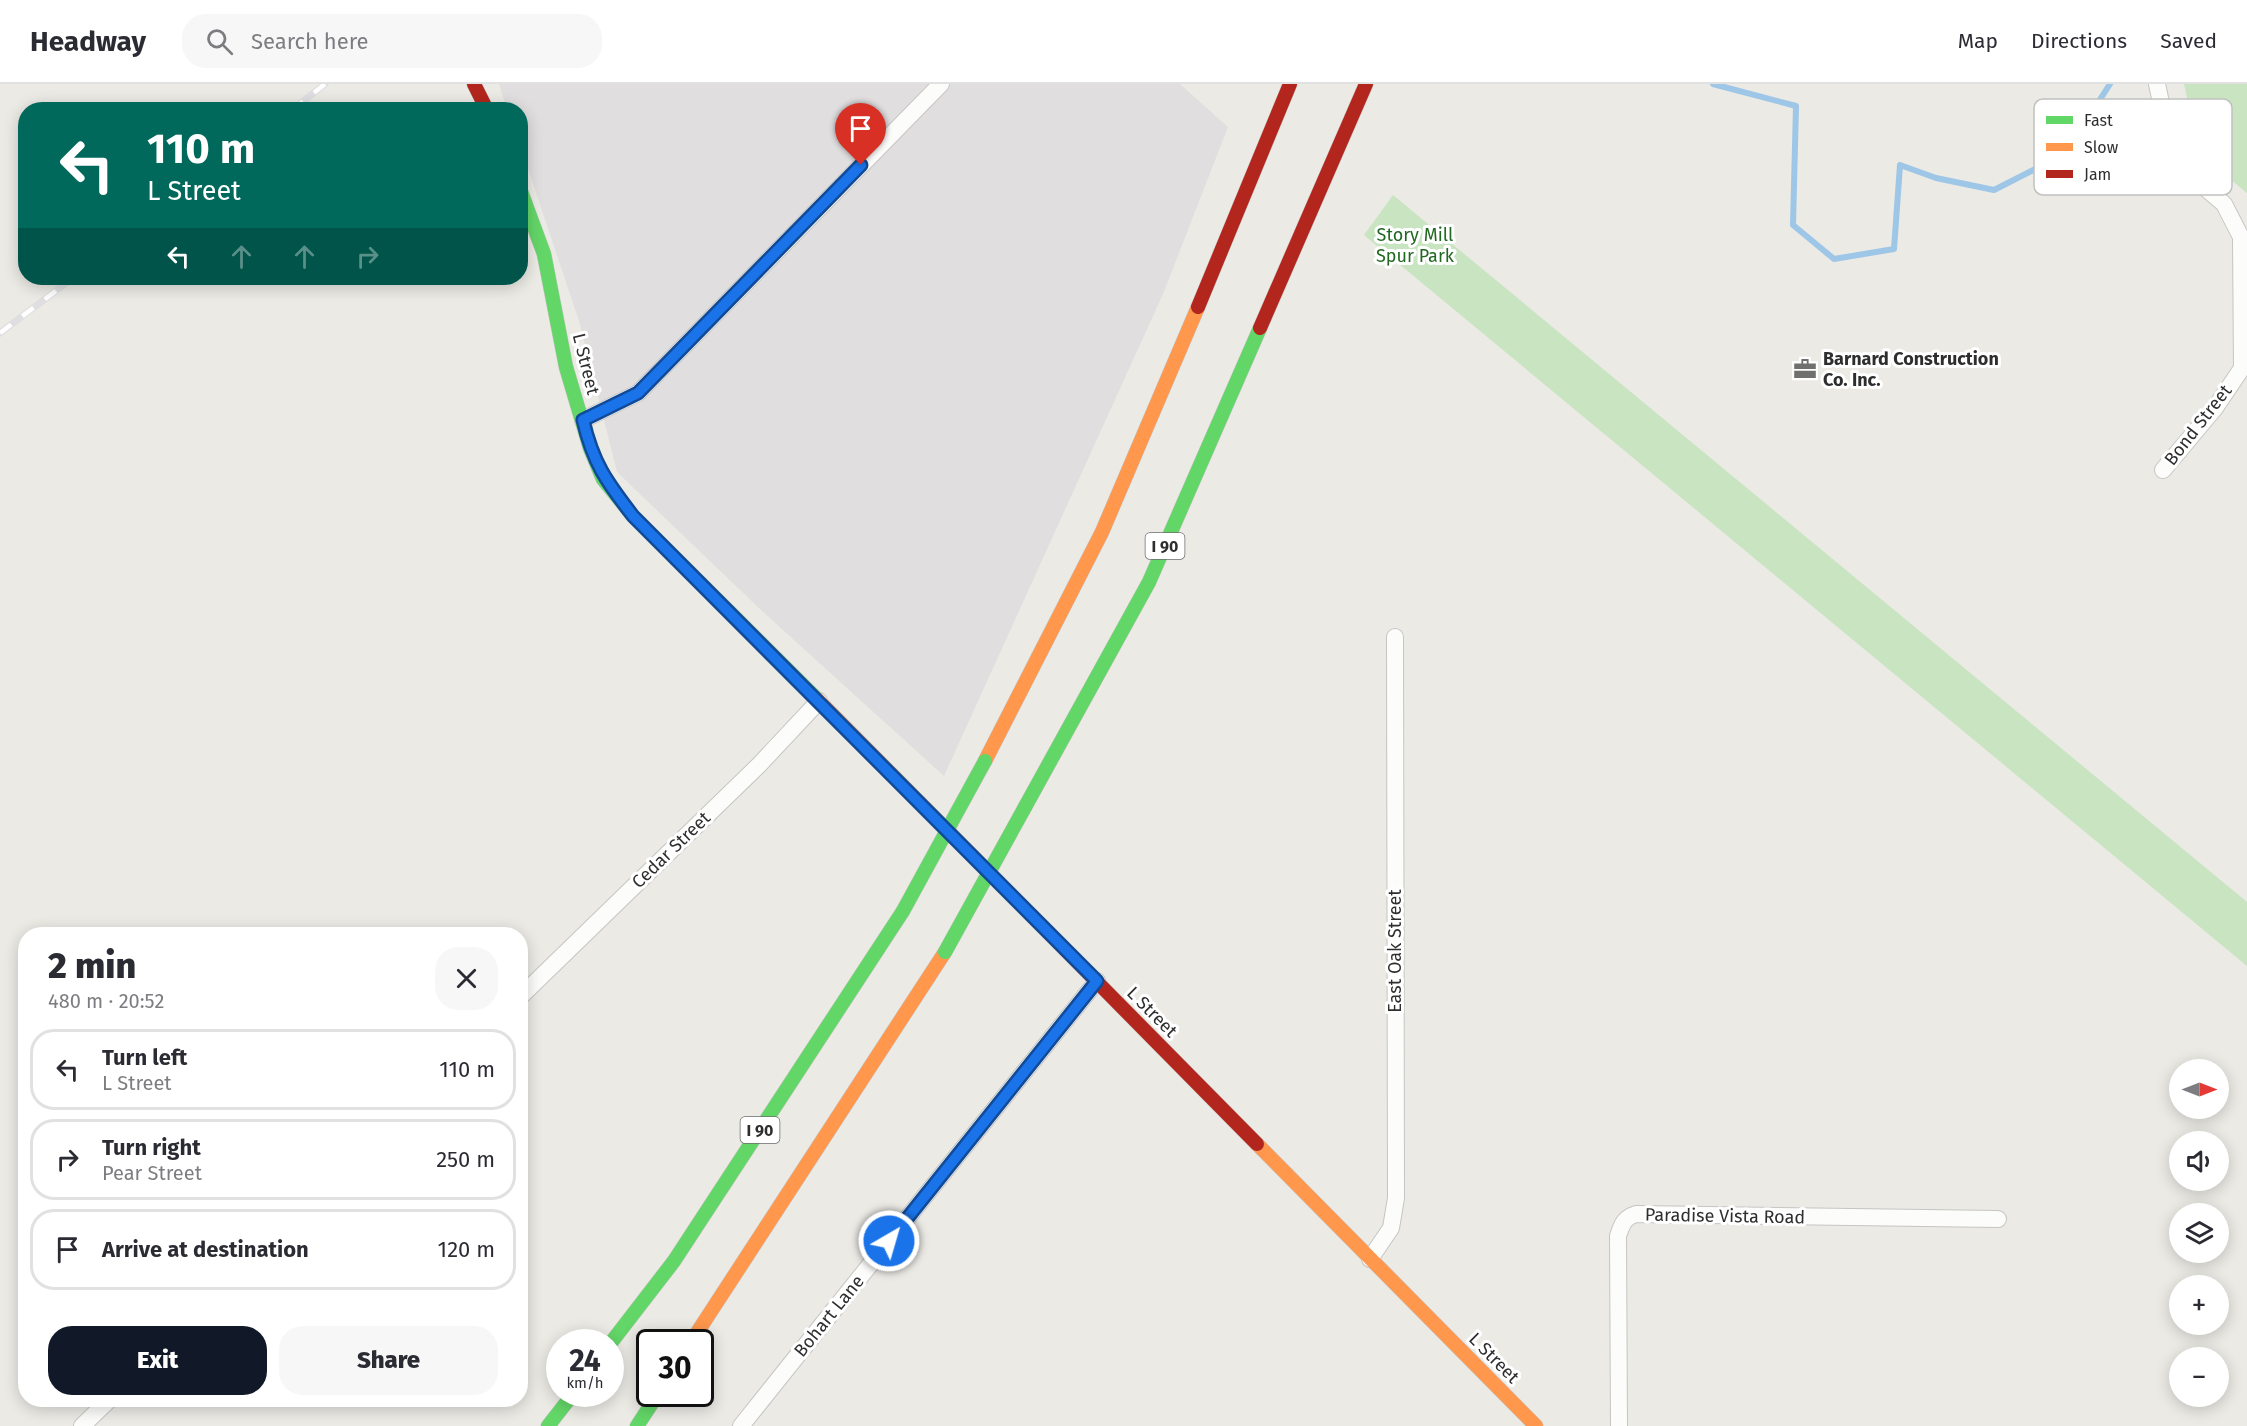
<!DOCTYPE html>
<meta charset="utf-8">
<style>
:root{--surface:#fff;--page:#f7f7f7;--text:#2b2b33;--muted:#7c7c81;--line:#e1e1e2;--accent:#111827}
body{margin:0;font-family:"Fira Sans",sans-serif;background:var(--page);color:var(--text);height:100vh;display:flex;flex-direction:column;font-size:22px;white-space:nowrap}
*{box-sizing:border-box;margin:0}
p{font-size:20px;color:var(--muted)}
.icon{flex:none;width:33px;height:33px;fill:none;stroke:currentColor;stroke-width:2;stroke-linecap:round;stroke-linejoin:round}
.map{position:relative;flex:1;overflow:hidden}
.drawer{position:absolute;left:18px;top:843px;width:510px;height:480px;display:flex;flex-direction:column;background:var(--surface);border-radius:24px;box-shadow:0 3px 15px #0003}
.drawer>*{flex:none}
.hud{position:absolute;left:18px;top:18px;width:510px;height:183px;border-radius:24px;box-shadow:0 3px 15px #0003;background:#00695c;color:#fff;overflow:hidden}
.needle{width:39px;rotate:90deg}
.buttons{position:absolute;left:2169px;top:975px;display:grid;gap:12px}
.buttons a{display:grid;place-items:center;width:60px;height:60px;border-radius:50%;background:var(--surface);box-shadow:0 3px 15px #0003;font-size:30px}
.speed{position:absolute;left:546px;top:1245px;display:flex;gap:12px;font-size:30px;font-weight:700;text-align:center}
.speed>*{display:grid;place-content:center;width:78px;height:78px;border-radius:50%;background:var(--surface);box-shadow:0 3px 15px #0003;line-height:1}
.speed small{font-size:15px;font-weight:400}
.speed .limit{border:3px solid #111;border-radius:9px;background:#fff;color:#111}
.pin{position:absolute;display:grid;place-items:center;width:51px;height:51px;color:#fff;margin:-62px -26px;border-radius:50% 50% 50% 0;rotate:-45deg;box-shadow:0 0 6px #0007}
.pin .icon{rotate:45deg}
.me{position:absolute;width:66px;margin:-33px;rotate:38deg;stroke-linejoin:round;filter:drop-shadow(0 0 4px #0008)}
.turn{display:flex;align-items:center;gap:21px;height:126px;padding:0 30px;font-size:27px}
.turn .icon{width:78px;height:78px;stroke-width:2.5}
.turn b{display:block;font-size:42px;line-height:51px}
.lanes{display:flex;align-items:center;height:57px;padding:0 30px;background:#0003;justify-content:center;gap:30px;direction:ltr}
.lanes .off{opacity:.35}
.round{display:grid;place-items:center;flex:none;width:63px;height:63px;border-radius:24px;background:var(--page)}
.head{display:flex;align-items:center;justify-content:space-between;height:102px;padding:0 30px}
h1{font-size:36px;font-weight:800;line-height:45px}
.action{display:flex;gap:12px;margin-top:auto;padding:12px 30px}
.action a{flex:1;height:69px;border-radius:24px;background:var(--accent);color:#fff;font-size:24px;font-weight:800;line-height:69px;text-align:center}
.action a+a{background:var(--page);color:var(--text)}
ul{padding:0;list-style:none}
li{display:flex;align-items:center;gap:18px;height:81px;margin:0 12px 9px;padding:0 18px;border:3px solid var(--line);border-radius:24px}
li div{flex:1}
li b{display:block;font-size:22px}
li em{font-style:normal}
header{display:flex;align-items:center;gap:36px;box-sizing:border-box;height:84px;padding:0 30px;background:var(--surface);border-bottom:2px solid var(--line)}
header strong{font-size:28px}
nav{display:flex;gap:33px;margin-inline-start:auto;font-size:21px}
.search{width:420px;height:54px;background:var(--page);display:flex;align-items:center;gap:15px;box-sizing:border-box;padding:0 21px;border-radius:24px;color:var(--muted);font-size:22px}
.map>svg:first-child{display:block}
.industrial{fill:#e0dedf}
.green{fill:#c8e4c1}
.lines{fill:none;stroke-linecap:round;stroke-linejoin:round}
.stream{stroke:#9ec6e7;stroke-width:6}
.street-casing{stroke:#c6c5c4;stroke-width:18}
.fast-casing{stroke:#c6c5c4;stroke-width:15}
.slow-casing{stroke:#c6c5c4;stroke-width:15}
.jam-casing{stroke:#c6c5c4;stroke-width:15}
.street{stroke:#fcfcfb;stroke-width:16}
.fast{stroke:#63d668;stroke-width:14}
.slow{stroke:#ff974d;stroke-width:14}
.jam{stroke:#b3261e;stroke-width:14}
.rail-casing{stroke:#dfdfe1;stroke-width:7}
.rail{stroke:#fff;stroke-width:4.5;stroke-dasharray:14;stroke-linecap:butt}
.fast-bridge-casing{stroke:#c6c6c4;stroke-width:15;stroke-linecap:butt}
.fast-bridge{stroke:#63d668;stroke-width:14}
.route-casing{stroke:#114b97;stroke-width:15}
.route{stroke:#1a73e8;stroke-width:10}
.labels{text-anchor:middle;stroke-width:6;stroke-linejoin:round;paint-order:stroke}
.shield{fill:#fff;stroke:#6d6d6d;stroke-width:1.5}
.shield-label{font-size:16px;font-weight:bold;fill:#2e2e2e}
.park-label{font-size:18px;fill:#216820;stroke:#fff}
.poi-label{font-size:18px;font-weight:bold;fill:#2e2e2e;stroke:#fff;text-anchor:start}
.street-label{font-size:18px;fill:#2e2e2e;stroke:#fff}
.key{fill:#fff;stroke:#c0c0c0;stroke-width:1.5}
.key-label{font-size:16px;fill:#2e2e2e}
</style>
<header>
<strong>Headway</strong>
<div class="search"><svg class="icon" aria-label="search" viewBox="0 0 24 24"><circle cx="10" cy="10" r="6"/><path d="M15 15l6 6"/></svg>Search here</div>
<nav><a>Map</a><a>Directions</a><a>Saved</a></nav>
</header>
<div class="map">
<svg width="2247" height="1342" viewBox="0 0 2247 1342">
<rect width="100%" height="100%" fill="#ebeae5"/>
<!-- industrial -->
<path class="industrial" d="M499,0h681l48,43 -65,167 -219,482 -182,-165 -145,-139 -38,-151 -58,-173 -1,-38 -13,-1z"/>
<!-- green -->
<path class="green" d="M2184,0h63v109l-34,-28 -15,-20z
M1393,111l854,707v64l-883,-731z"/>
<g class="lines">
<!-- stream -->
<path class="stream" d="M1713,0l83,22 -3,119 41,34 60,-10 6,-84 36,13 58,12 71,-36 45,-70"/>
<!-- street casing -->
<g class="street-casing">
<path id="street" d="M2157,0l13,61 15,26 39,33 17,33 1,131 -27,40 -52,62
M583,336l55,-27 303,-309
M520,913l239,-232 60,-64
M1370,1175l21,-31 5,-30 -1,-561
M82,1342l27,-26
M741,1342l356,-445
M1619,1342l-1,-190c4,-12 6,-18 18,-22l362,5"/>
</g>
<!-- fast casing -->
<g class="fast-casing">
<path id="fast" d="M520,105l24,65 22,113 24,81 13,31 30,37 184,183
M1025,723l124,-225 111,-254
M610,1260l64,-83 229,-350
M548,1342l25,-32
M637,1342l21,-32"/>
</g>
<!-- slow casing -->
<g class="slow-casing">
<path id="slow" d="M817,615l214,216
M985,677l117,-229 96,-225
M1257,1060l279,282
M691,1258l254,-390"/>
</g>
<!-- jam casing -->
<g class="jam-casing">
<path id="jam" d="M474,0l13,26
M1198,223l92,-223
M1260,244l106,-244
M1031,831l226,229"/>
</g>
<!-- street -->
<use href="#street" class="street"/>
<!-- fast -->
<use href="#fast" class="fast"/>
<!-- slow -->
<use href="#slow" class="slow"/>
<!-- jam -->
<use href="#jam" class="jam"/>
<!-- rail casing -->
<g class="rail-casing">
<path id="rail" d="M292,26l33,-26
M0,249l73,-55"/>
</g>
<!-- rail -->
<use href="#rail" class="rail"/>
<!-- fast-bridge casing -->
<g class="fast-bridge-casing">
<path id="fast-bridge" d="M903,827l82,-150
M945,868l80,-145"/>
</g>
<!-- fast-bridge -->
<use href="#fast-bridge" class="fast-bridge"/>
</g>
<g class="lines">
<!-- route casing -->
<g class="route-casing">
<path id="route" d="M861,81l-223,228 -55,27c10,43 23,61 50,96l464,465 -208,260"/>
</g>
<!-- route -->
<use href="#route" class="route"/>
</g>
<!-- icons -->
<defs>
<g id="office-bare" transform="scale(1.8)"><path d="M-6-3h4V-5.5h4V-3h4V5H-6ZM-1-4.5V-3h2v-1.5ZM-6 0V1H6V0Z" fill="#70706e" stroke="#fff" stroke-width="2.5" paint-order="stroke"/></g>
</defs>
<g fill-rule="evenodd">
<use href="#office-bare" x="1805" y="285"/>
</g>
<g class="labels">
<!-- shield labels -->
<g class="shield">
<rect x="1145.5" y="449" width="39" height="26" rx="4.5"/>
<rect x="740.5" y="1033" width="39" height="26" rx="4.5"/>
</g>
<g class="shield-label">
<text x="1165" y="468">I 90</text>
<text x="760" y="1052">I 90</text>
</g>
<!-- park labels -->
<g class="park-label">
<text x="1415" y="157">Story Mill<tspan x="1415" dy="21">Spur Park</tspan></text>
</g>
<!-- poi labels -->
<g class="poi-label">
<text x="1823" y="281">Barnard Construction<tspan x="1823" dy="21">Co. Inc.</tspan></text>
</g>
<!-- street labels -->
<g class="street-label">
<text transform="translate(586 280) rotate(76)" y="6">L Street</text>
<text transform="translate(2198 341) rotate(-52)" y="6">Bond Street</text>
<text transform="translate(671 766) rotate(-44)" y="6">Cedar Street</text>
<text transform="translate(1395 867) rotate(-90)" y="6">East Oak Street</text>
<text transform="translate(1152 928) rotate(45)" y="6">L Street</text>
<text transform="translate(1725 1132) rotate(1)" y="6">Paradise Vista Road</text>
<text transform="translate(829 1232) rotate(-51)" y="6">Bohart Lane</text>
<text transform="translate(1494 1274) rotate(45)" y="6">L Street</text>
</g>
</g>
<!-- legend -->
<rect x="2034" y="15" width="198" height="96" rx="9" class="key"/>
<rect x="2046" y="32" width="27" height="8" fill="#63d668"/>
<rect x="2046" y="59" width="27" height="8" fill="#ff974d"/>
<rect x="2046" y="86" width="27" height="8" fill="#b3261e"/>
<g class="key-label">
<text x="2084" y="42">Fast</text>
<text x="2084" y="69">Slow</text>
<text x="2084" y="96">Jam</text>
</g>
</svg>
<div class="buttons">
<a><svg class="needle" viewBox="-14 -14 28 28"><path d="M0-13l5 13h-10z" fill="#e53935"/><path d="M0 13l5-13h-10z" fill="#7c7c81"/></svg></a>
<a><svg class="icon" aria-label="sound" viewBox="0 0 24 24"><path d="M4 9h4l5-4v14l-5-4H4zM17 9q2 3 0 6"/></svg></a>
<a><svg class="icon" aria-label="layers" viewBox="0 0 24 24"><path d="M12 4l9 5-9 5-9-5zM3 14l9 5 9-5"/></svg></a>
<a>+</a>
<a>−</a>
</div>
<div class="speed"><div>24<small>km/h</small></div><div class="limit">30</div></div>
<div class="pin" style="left:861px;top:81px;background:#d93025"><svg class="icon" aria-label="arrive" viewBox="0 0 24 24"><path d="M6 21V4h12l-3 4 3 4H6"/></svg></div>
<svg class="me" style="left:889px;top:1157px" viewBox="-20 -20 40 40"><circle r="17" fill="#1a73e8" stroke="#fff" stroke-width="3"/><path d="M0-11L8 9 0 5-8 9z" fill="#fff"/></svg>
<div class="hud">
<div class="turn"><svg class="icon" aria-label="left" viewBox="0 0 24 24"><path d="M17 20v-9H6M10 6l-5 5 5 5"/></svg><div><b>110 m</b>L Street</div></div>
<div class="lanes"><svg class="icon" aria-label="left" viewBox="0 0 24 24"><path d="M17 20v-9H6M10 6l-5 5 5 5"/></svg><svg class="icon off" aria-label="ahead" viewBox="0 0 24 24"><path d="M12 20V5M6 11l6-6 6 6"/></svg><svg class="icon off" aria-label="ahead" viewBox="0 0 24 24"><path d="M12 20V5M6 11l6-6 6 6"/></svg><svg class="icon off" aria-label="right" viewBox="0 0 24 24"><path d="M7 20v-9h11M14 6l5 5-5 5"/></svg></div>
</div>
<section class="drawer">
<div class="head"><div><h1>2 min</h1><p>480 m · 20:52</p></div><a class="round"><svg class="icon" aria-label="close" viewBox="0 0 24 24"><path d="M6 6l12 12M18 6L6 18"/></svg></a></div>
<ul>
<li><svg class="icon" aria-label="left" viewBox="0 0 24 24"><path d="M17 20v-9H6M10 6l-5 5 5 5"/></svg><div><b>Turn left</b><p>L Street</p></div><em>110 m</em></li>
<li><svg class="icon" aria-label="right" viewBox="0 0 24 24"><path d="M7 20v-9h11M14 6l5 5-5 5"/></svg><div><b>Turn right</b><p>Pear Street</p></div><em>250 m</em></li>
<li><svg class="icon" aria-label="arrive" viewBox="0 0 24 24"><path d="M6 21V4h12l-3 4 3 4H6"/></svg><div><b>Arrive at destination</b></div><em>120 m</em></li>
</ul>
<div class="action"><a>Exit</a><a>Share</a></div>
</section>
</div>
